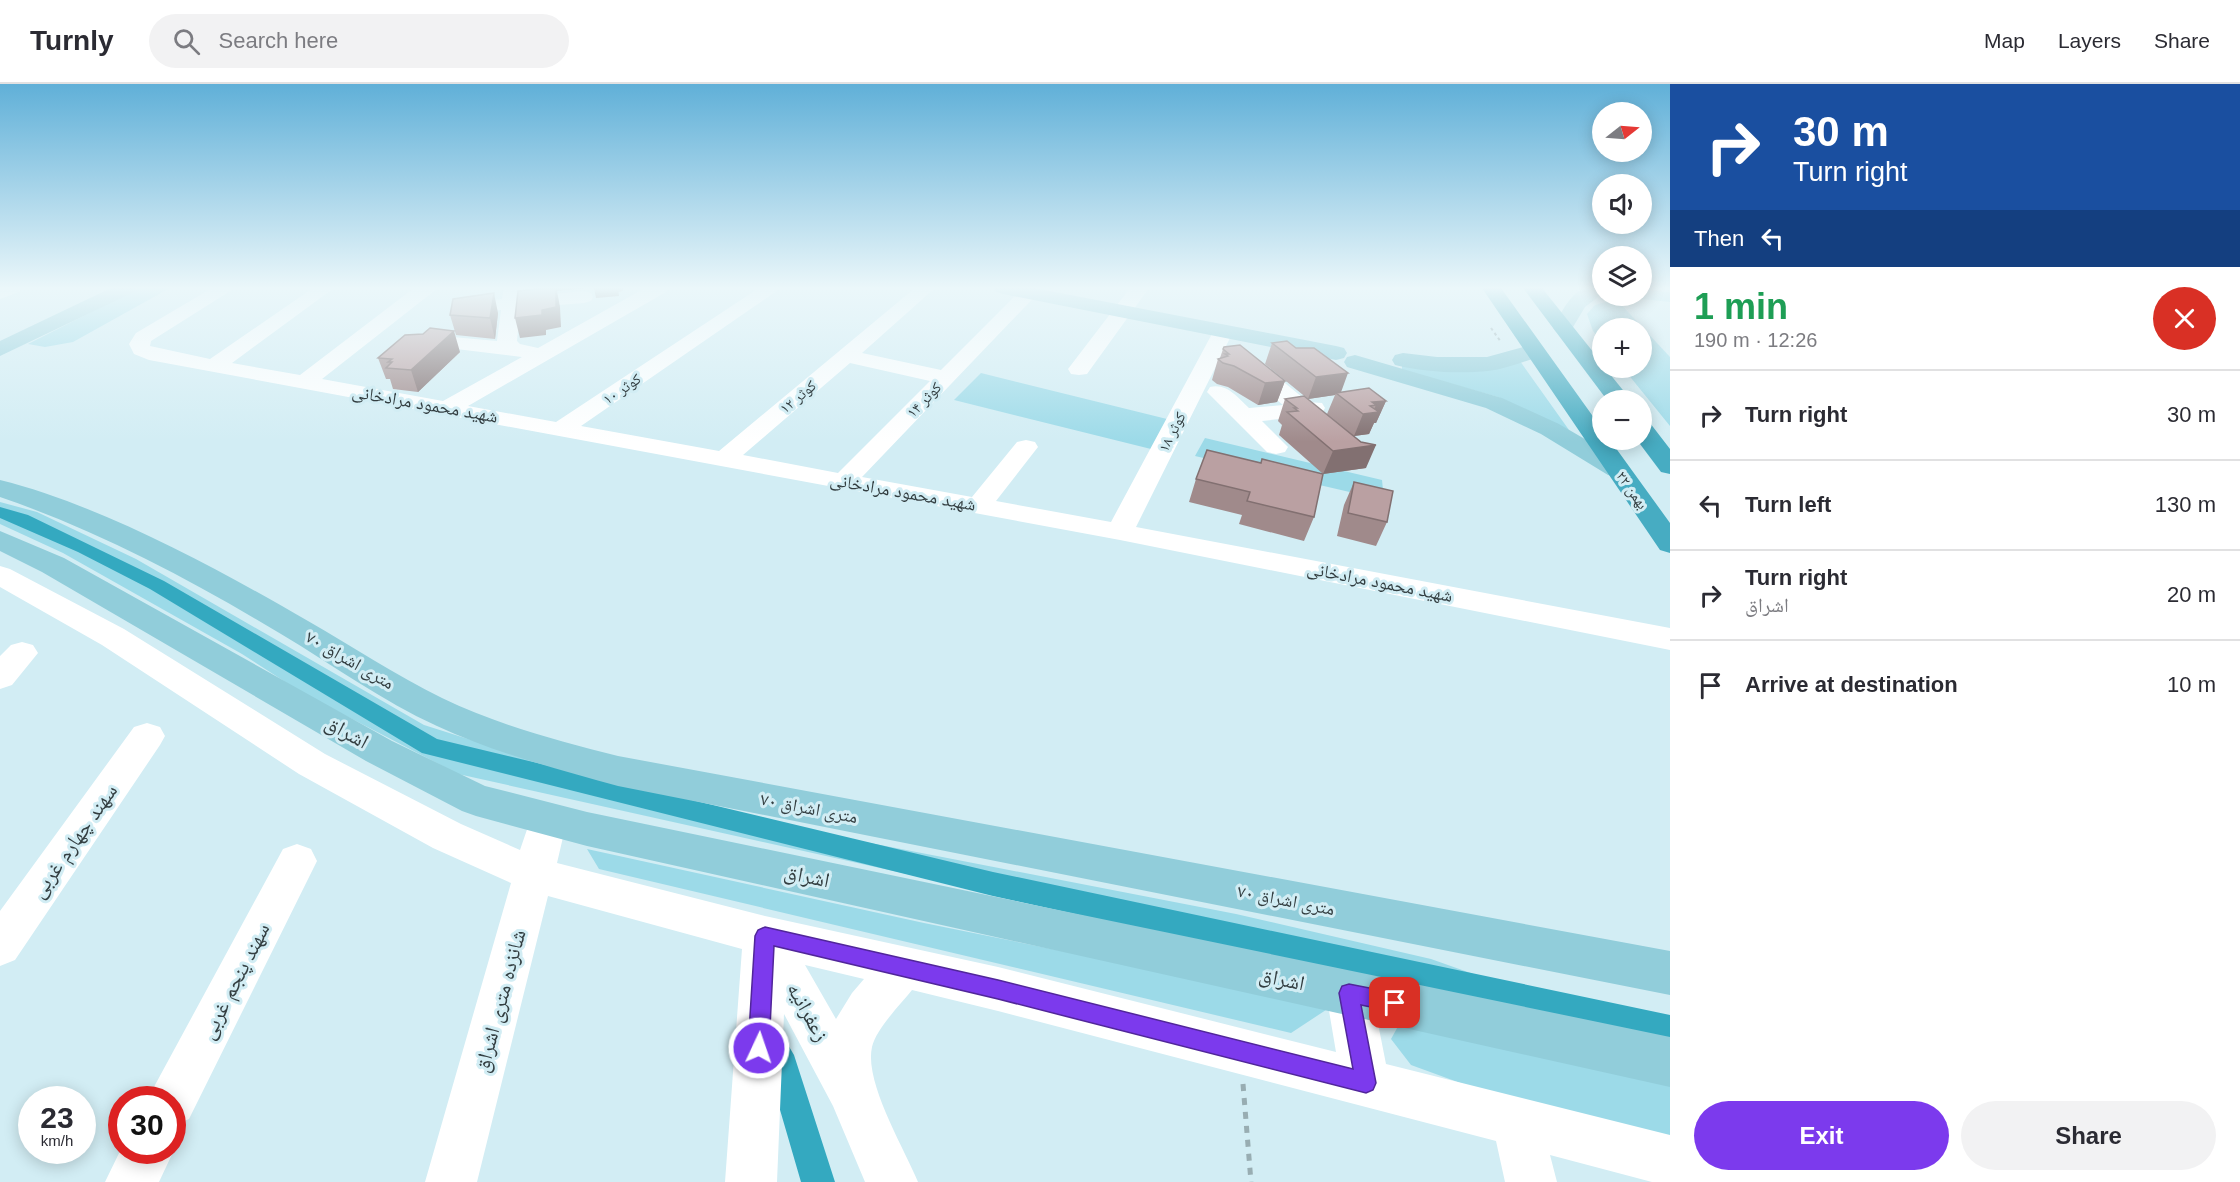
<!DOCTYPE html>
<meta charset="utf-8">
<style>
:root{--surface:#fff;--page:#f2f2f3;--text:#2b2b33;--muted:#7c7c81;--line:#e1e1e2;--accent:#7c3aed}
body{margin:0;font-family:Helvetica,"Noto Naskh Arabic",sans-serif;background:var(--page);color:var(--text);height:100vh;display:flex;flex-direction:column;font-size:22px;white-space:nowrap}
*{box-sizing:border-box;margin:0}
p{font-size:20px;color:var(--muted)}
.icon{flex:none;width:33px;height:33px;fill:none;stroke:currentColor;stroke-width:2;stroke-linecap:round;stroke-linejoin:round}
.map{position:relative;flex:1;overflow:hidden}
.details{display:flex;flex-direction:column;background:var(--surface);width:570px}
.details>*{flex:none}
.banner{background:#1a4fa0;color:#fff;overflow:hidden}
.needle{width:39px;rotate:73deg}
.buttons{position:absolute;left:1592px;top:18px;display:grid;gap:12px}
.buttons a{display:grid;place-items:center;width:60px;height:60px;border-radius:50%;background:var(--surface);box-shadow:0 3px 15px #0003;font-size:30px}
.speed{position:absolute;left:18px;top:1002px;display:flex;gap:12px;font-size:30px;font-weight:700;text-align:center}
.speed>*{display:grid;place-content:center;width:78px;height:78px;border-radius:50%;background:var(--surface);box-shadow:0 3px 15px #0003;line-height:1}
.speed small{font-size:15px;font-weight:400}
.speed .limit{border:9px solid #d22;background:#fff;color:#111}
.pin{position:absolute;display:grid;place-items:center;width:51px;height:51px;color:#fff;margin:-26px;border-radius:12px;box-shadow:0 3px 9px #0006}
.me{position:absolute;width:66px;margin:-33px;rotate:3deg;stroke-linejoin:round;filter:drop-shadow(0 0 4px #0008)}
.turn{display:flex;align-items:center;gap:21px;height:126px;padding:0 24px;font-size:27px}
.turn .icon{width:78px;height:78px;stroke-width:2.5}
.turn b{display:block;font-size:42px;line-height:51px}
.then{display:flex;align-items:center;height:57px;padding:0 24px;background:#0003;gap:12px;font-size:22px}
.round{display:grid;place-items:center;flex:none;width:63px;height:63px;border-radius:32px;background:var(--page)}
.headline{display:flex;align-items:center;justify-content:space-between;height:102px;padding:0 24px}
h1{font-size:36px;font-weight:700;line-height:45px;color:#1e9e55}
.button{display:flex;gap:12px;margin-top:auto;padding:12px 24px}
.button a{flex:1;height:69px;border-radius:36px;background:var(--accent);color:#fff;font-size:24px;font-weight:700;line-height:69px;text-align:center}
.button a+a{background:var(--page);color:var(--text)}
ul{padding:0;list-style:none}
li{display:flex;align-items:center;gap:18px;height:90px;padding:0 24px;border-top:2px solid var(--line)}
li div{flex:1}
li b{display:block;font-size:22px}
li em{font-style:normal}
header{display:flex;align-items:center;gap:36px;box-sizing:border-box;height:84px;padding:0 30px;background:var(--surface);border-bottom:2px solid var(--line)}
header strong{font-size:28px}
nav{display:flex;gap:33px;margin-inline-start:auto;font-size:21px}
.search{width:420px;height:54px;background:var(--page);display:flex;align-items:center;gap:15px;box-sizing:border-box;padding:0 21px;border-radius:33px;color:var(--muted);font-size:22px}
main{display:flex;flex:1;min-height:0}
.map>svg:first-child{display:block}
.green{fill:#9cdae8}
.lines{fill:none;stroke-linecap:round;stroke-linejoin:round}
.canal{fill:#34a9c0;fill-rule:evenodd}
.path-far1{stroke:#98adb2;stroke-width:2;stroke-dasharray:3 3;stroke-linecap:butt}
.path{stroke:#98adb2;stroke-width:5;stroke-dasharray:7 7;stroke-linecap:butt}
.minor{fill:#fff;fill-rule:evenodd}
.major{fill:#91cdda;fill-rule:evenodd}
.highway{fill:#47acc2;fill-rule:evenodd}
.wall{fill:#a08a8b}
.shaded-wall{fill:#827071}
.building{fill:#baa0a2;stroke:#827071;stroke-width:1.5}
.route{fill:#7c3aed;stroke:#51269a;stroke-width:1.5}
.labels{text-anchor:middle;stroke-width:6;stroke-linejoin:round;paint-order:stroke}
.far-street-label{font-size:15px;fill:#333e41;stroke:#d2edf4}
.street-label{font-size:18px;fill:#333e41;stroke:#d2edf4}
.near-street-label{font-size:21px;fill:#333e41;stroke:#d2edf4}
</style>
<header>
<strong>Turnly</strong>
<div class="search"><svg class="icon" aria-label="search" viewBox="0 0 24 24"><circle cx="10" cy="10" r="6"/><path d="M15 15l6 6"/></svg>Search here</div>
<nav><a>Map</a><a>Layers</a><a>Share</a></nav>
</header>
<main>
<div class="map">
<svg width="1670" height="1098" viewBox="0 0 1670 1098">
<rect width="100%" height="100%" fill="#d2edf4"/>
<!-- green -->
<path class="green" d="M139,204h31l-97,54 -28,5 -17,-3z
M1641,206l29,2v10l-56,-6h27z
M1616,215l54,58v69l-47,-58h18v-40h-39v14l-9,-11 -6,-17 8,-9z
M1520,277l49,69 -71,-33 -96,-27v-5z
M981,289l186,46 -16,30 -197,-49z
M1205,354l177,42 2,20 -189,-44z
M0,418l37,10 99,47 288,166 173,55 268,62 371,72 195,45 48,17 191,47v12l-566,-117 -646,-144 -154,-80 -62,-40 -179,-101 -63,-29z
M587,765l337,74 408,83 -41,27 -692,-164z
M1401,937l269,57v62l-163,-40 -96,-35 -20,-26z"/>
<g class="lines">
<!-- canal -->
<path class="canal" d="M0,423l28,8 136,66 273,158 556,133 677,143v30l-677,-149 -571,-143 -272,-164 -72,-37 -78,-34z
M767,939l11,5 16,27 41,127h-34l-32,-110 -18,-33 5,-11z"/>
<!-- path-far1 -->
<path class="path-far1" d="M1491,244l10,14"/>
<!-- path -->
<path class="path" d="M1243,1000l8,98"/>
<!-- minor -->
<path class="minor" d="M0,204h21l-2,4 -19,7z
M212,204h23l-84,53 -1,5 60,13 103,-71h21l-102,75 68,12 114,-87h24l-116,91 121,22 79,-44 -99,-12 -3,-4 3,-4 7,-2 67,6 4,-31 -29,3 -7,-2 -3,-4 3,-4 37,-4 2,-11h18l-1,9 63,-6 7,2 2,4 -2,4 -7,2 -64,5 -3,33 3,3 18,4 107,-60h23l-2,4 -198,114 88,16 203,-134h22l-200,138 138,25 196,-163h20l-73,65 79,17 82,-82h20l-181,189 110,20 45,-55 9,-2 9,2 3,5 -42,54 115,21 102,-190 3,-4h14l3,4 -97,195 534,101v22l-550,-110 -971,-180 -15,-6 -5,-10 7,-11zM850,279l80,18 -92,92 -95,-18z
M1130,204h19l-62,86 -8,1 -8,-1 -3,-5z
M1249,275l8,1 51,42 14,1 3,5 -3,5 12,12 -4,5c-15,4 -21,-4 -32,-13l-36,4 26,26 -3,5 -9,2 -9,-2 -60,-60 3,-5c17,-4 27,10 39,21l34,-3 -42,-35 -3,-5 3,-5z
M0,482l10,3 114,60 201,125 136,70 59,26 14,-41 14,-5 14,5 5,11 -10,43 208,53 233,51 338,85 -10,-59 7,-15 16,-7 16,7 7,15 14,71 284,71v47h-18l-102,-27 7,27h-52l-9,-41 -498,-130 -86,-21c-12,15 -36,39 -40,57 -8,35 32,101 46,135h-53l-32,-76 -49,-92 -7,168h-52l17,-233 -194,-53 -71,286h-52l86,-299 -78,-35 -134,-74 -197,-129 -102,-58zM805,881l59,14 -12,14 -16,26z
M22,558l11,3 5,8 -26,32 -12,4v-33l11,-11z
M147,639l13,4 5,9 -5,9 -145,215 -15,6v-55l134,-184z
M297,760l14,5 6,12 -128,258 -17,7v-26h-24l7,-15 128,-236z
M122,1063v3h50v-3l2,3 -15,32h-54z"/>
<!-- major -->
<path class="major" d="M111,204h25l-2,4 -134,64v-15z
M994,204h40l302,58 8,2 3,5 -3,5 -8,2 -333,-66 -7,-2z
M1583,204h19v6l-17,13 -15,25 -7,2 -7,-2 -3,-4c8,-15 15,-31 30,-40z
M1534,260l8,2 3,5 -3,5c-18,5 -36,13 -54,15 -29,3 -64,1 -93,-6l-3,-5 3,-5 8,-2 34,4h50z
M1355,271l147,43 57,26 67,39 4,6 -4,6 -9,2 -9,-2 -67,-41 -55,-26 -139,-41 -3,-5 3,-5z
M0,396c101,25 218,89 308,141 45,26 88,54 134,77 56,27 116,43 176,58l1052,195v44l-1052,-209c-61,-17 -123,-33 -181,-60 -55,-25 -104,-61 -156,-92 -90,-54 -182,-103 -281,-137z
M0,447l64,27 328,183 93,45 102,26 1083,225v50l-1083,-241 -111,-30 -14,-5 -96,-50 -324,-189 -42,-21z"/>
<!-- highway -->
<path class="highway" d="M1482,204h19l101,141v11h8l60,83v30l-10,-3z
M1523,204h19l60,75v5h3l26,32h-24z
M1641,337l9,2 20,26v25l-9,-2 -24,-32h4z"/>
</g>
<!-- wall -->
<path class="wall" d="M498,229l-3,26 -39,-4 -6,-20z
M1272,259l69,49 45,9 -10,22h-2l-5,11 -15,2 12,32 -43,6 -44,-39 3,-10 -4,-4 7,-22 42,15 8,-19 -27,4 -43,-35z
M1223,265l62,32 -8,21 -19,3 -30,-18 -11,-3 -5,-4 6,-21 2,-1z
M460,268l-42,40 -25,-3 -3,-10h-4l-8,-21z
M1207,366l107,67 -10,24 -65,-17 3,-9 -53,-13 7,-23z
M1354,398l33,40 -11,24 -39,-10 7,-31z"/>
<!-- shaded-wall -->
<path class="shaded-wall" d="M535,204h52l-30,3 3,16 1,20 -15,3v5l-26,3 -5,-20 21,-25z
M594,204h24l1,8 -23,2z
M618,204h4l1,3 -5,1z
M494,209l4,20 -3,26 -5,-21z
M454,247l6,21 -42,40 -7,-22z
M1348,289l-8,22 -4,-2 -1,2 -27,4 8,-22z
M1285,297l-8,21 -19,3 7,-22z
M1386,317l-10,22h-2l-5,11 -15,2 9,-22 9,-1 4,-8 -4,-3z
M1376,361l-10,23 -43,6 10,-23z"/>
<!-- building -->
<path class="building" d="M549,204h7v19l-14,3v5l-27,3 3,-27z
M494,209l-4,25 -40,-3 3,-16z
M430,244l24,3 -43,39 -25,-2 6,-6h-4l4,-3 -14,-1 27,-23 18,-1z
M1287,257l9,7h18l34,25 -32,4 -44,-34z
M1240,261l45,36 -20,2 -31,-17 -11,-3 -5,-4 10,-3 -3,-2h4l-6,-5 1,-2z
M1369,304l17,13 -14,1 4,3 -6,1 9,6 -16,2 -27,-21z
M1304,312l57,46 15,3 -43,6 -46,-39 11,-1 -4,-3h3l-12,-9z
M1207,366l54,13 1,-4 61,15 -9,43 -67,-16 3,-9 -54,-13z
M1354,398l39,9 -6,31 -39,-9z"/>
<!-- sky -->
<linearGradient id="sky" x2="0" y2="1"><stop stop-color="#60b0d8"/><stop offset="0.57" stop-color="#ebf7fa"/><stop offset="1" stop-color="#ebf7fa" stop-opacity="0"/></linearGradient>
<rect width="1670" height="358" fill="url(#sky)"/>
<!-- route -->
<path class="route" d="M765,843l233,53 355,89 -14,-76 3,-7 7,-2 46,9 7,3 3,7 -3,7 -7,2 -34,-7 15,78 -3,7 -7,3 -368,-94 -224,-53 -5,102 -3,7 -7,3 -8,-3 -3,-7 7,-112 3,-6z"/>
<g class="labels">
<!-- far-street labels -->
<g class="far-street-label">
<text transform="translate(622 305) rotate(-34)" y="5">کوثر ۱۰</text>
<text transform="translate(798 313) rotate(-40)" y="5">کوثر ۱۲</text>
<text transform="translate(924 316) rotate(-46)" y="5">کوثر ۱۴</text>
<text transform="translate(1172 348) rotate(-63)" y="5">کوثر ۱۸</text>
<text transform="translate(1632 406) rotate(55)" y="5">۲۲ بهمن</text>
</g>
<!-- street labels -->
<g class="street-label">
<text transform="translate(425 320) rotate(10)" y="6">شهید محمود مرادخانی</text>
<text transform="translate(903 408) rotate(10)" y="6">شهید محمود مرادخانی</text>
<text transform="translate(1380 498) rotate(11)" y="6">شهید محمود مرادخانی</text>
<text transform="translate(350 576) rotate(30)" y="6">۷۰ متری اشراق</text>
<text transform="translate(809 724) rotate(11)" y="6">۷۰ متری اشراق</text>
<text transform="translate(1286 816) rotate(11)" y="6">۷۰ متری اشراق</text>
</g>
<!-- near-street labels -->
<g class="near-street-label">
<text transform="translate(347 648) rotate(29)" y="7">اشراق</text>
<text transform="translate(74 757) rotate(-55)" y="7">سهند چهارم غربی</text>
<text transform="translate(807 792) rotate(12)" y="7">اشراق</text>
<text transform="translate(1282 895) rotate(12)" y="7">اشراق</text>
<text transform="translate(235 897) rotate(-63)" y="7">سهند پنجم غربی</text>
<text transform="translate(500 917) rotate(-75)" y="7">شانزده متری اشراق</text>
<text transform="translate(808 928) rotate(61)" y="7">زعفرانیه</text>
</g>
</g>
</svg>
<div class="buttons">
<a><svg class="needle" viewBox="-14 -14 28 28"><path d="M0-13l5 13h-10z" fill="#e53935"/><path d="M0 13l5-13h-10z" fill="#7c7c81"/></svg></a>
<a><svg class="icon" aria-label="sound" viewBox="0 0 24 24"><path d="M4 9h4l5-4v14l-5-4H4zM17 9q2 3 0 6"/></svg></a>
<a><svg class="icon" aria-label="layers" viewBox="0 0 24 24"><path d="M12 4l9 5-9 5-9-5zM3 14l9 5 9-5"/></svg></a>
<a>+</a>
<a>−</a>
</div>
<div class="speed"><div>23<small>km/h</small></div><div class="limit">30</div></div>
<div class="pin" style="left:1395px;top:919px;background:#d93025"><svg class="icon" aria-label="arrive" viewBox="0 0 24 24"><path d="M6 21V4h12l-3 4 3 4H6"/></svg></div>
<svg class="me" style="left:759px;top:964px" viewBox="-20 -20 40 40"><circle r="17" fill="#7c3aed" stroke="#fff" stroke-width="3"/><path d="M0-11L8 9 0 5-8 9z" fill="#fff"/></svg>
</div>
<section class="details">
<div class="banner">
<div class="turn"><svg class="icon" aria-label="right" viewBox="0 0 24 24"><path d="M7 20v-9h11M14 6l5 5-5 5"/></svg><div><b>30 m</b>Turn right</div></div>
<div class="then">Then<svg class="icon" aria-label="left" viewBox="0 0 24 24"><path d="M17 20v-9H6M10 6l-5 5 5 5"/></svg></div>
</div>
<div class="headline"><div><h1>1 min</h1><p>190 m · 12:26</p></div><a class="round" style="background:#d93025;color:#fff"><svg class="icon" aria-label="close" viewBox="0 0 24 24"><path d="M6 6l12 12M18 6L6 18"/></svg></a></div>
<ul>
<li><svg class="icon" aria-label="right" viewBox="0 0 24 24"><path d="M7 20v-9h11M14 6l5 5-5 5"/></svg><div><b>Turn right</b></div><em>30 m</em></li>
<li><svg class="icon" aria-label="left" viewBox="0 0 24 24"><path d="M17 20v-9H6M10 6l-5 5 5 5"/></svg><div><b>Turn left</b></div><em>130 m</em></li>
<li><svg class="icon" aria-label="right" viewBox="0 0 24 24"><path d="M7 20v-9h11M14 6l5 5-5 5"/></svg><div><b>Turn right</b><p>اشراق</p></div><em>20 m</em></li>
<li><svg class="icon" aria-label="arrive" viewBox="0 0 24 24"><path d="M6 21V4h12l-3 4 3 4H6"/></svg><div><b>Arrive at destination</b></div><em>10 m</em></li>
</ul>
<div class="button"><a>Exit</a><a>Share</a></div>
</section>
</main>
